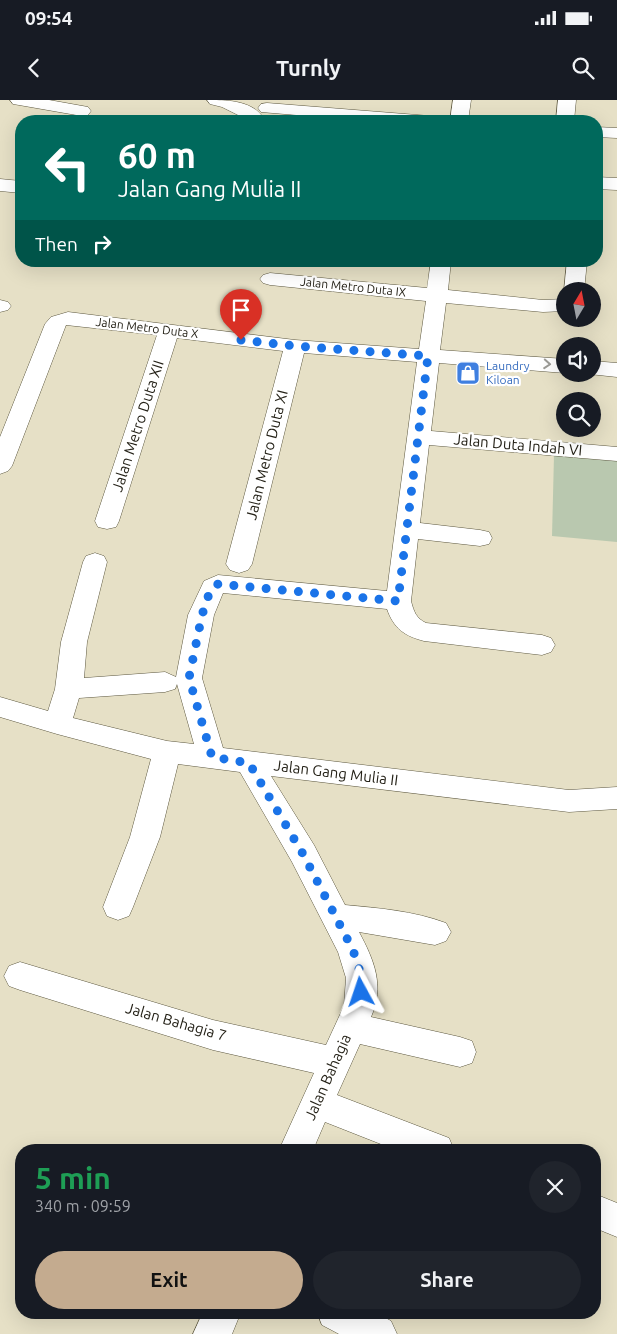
<!DOCTYPE html>
<meta charset="utf-8">
<style>
:root{--surface:#171b24;--page:#20242c;--text:#f1f3f6;--muted:#9ea1a6;--accent:#c4ab8f}
body{margin:0;font-family:Ubuntu,sans-serif;background:var(--page);color:var(--text);height:100vh;display:flex;flex-direction:column;font-size:19px;white-space:nowrap}
*{box-sizing:border-box;margin:0}
p{font-size:16px;color:var(--muted)}
.icon{flex:none;width:28px;height:28px;fill:none;stroke:currentColor;stroke-width:2;stroke-linecap:round;stroke-linejoin:round}
.map{position:relative;flex:1;overflow:hidden}
.details{position:absolute;left:15px;top:1044px;width:586px;height:175px;display:flex;flex-direction:column;background:var(--surface);border-radius:20px;box-shadow:0 5px 20px #0002}
.details>*{flex:none}
.top-card{position:absolute;left:15px;top:15px;width:588px;height:152px;border-radius:20px;box-shadow:0 5px 20px #0002;background:#00695c;color:#fff;overflow:hidden}
.needle{width:32px;rotate:10deg}
.buttons{position:absolute;left:556px;top:182px;display:grid;gap:10px}
.buttons a{display:grid;place-items:center;width:45px;height:45px;border-radius:50%;background:var(--surface);box-shadow:0 5px 20px #0002;font-size:25px}
.pin{position:absolute;display:grid;place-items:center;width:42px;height:42px;color:#fff;margin:-51px -21px;border-radius:50% 50% 50% 0;rotate:-45deg;box-shadow:0 0 5px #0007}
.pin .icon{rotate:45deg}
.me{position:absolute;width:55px;margin:-28px;rotate:355deg;stroke-linejoin:round;filter:drop-shadow(0 0 4px #0008)}
.turn{display:flex;align-items:center;gap:18px;height:105px;padding:0 20px;font-size:22px}
.turn .icon{width:65px;height:65px;stroke-width:2.5}
.turn b{display:block;font-size:35px;line-height:42px}
.then{display:flex;align-items:center;height:48px;padding:0 20px;background:#0003;gap:10px;font-size:19px}
.round{display:grid;place-items:center;flex:none;width:52px;height:52px;border-radius:26px;background:var(--page)}
.head{display:flex;align-items:center;justify-content:space-between;height:85px;padding:0 20px}
h1{font-size:30px;font-weight:700;line-height:38px;color:#1e9e55}
.button{display:flex;gap:10px;margin-top:auto;padding:10px 20px}
.button a{flex:1;height:58px;border-radius:30px;background:var(--accent);color:#111;font-size:20px;font-weight:700;line-height:58px;text-align:center}
.button a+a{background:var(--page);color:var(--text)}
.status{display:flex;justify-content:space-between;align-items:center;height:35px;padding:0 25px;background:var(--surface);direction:ltr}
.status svg{height:14px;fill:currentColor}
header{display:flex;justify-content:space-between;align-items:center;height:65px;padding:0 20px;background:var(--surface);font-size:22px;font-weight:700}
.map>svg:first-child{display:block}
.green{fill:#b9c8af}
.lines{fill:none;stroke-linecap:round;stroke-linejoin:round}
.minor-casing{stroke:#5d5840;stroke-width:1}
.minor{fill:#fff;fill-rule:evenodd}
.oneway{stroke:#9d9c97}
.route{stroke:#1a73e8;stroke-width:9;stroke-dasharray:0 16.2}
.labels{text-anchor:middle;stroke-width:4.5;stroke-linejoin:round;paint-order:stroke}
.far-street-label{font-size:12px;fill:#252218;stroke:#fff}
.far-shop-label{font-size:12px;fill:#366cbe;stroke:#fff;text-anchor:start}
.street-label{font-size:15px;fill:#252218;stroke:#fff}
</style>
<div class="status"><b>09:54</b><svg viewBox="0 0 49 12"><path d="M0 12V9h3v3zM5 12V6h3v6zM10 12V3h3v9zM15 12V0h3v12zM26 1h20v11H26zM47 4h2v5h-2z"/></svg></div>
<header><svg class="icon" aria-label="back" viewBox="0 0 24 24"><path d="M15 5l-7 7 7 7"/></svg>Turnly<svg class="icon" aria-label="search" viewBox="0 0 24 24"><circle cx="10" cy="10" r="6"/><path d="M15 15l6 6"/></svg></header>
<div class="map">
<svg width="617" height="1234" viewBox="0 0 617 1234">
<rect width="100%" height="100%" fill="#e6e0c6"/>
<!-- green -->
<path class="green" d="M554,355l63,4v83l-65,-6z"/>
<g class="lines">
<!-- minor casing -->
<g class="minor-casing">
<path id="minor" d="M10,0h39l39,7 3,4 -3,4 -6,1 -63,-11 -6,-1z
M207,0c18,0 43,0 55,16l-1,5h-18l1,-3 -22,-11 -12,-3z
M453,0h18l-3,21h-18z
M558,0h18l-2,21h-18z
M267,3l163,13 6,1 3,4h-72l-106,-9 -3,-4 3,-4z
M596,27l21,1v10l-21,-1z
M596,77l21,1v12l-21,-1z
M0,79l21,2v12l-21,-2z
M431,161h20l-3,29 95,10 22,-1v12l-22,1 -97,-9 -6,47 125,9v14l-126,-10 -8,68 186,16v14l-188,-16 -9,78 60,7 9,2 3,6 -3,6 -9,2 -62,-7 -7,62c3,11 5,17 15,22l116,12 9,3 4,7 -4,7 -9,3 -118,-14c-19,-5 -30,-12 -37,-32l-164,-16 -9,22 -12,63 21,70 346,42 48,-3v22l-48,3 -298,-36 43,69 31,60c33,3 69,6 101,18l5,9 -5,9 -11,4 -76,-13c15,28 26,54 12,85l89,20 12,4 4,11 -4,11 -12,4 -100,-23 -23,51 112,43 5,12h-58l-71,-28 -12,28h-34l35,-77 -101,-23 -193,-60 -11,-4 -5,-10 5,-10 11,-4 193,58 113,25 18,-39 2,-28 -8,-26 -46,-90 -52,-90 -62,-8 -18,73 -27,70 -4,9 -11,4 -11,-4 -4,-9 27,-70 21,-78 -94,-25 -57,-17v-20l48,14 7,-22 6,-47 22,-80 3,-6 9,-3 9,3 3,6 -20,80 -3,36 81,-6 11,5 12,-62 16,-34 14,-6 169,16 30,-229 -113,-9 -52,211 -4,6 -9,3 -9,-3 -4,-6 57,-213 -106,-13 -58,183 -3,6 -9,2 -9,-2 -3,-6 62,-186 -91,-10 -54,141 -4,5 -8,3v-37l45,-113 6,-7 17,-5 227,28 124,9 7,-48 -156,-16 -7,-2 -3,-4 3,-4 7,-2 157,15zM177,584l17,60 -27,-3 -94,-23 6,-20 86,-6 10,-3z
M567,161h20l-3,30h-19v2l-1,-2z
M0,200l8,2 3,4 -3,4 -8,2z
M592,261l25,2v14l-28,-3h3z
M595,1094l22,9v34l-22,-9z
M203,1212h38l-9,22h-39z
M317,1212h58l16,9 6,13h-58l-17,-9z"/>
</g>
<!-- minor -->
<use href="#minor" class="minor"/>
</g>
<!-- one-way arrows -->
<defs><path id="oneway-chevron" d="M-2-3.5L2.5 0L-2 3.5" fill="none" stroke-width="1.6" stroke-linecap="round" stroke-linejoin="round" transform="scale(1.25)"/></defs>
<use class="oneway" href="#oneway-chevron" transform="translate(547 264) rotate(4)"/>
<g class="lines">
<!-- route -->
<path class="route" d="M241,240l54,6 133,10 -30,245 -180,-17 -8,7 -8,24 -13,63 23,79 37,6 54,91 50,96 9,28 -1,14"/>
</g>
<!-- icons -->
<defs>
<g id="shop-square" transform="scale(1.25)"><rect x="-9" y="-9" width="18" height="18" rx="4" fill="#3f7fe0" stroke="#fff"/><path d="M-5-2.5h2.3a2.7 3.5 0 0 1 5.4 0H5L5.5 6h-11ZM-1.5-2.5h3a1.5 2.3 0 0 0-3 0Z" fill="#fff"/></g>
</defs>
<g fill-rule="evenodd">
<use href="#shop-square" x="468" y="273"/>
</g>
<g class="labels">
<!-- far-street labels -->
<g class="far-street-label">
<text transform="translate(353 187) rotate(6)" y="4">Jalan Metro Duta IX</text>
<text transform="translate(147 228) rotate(7)" y="4">Jalan Metro Duta X</text>
</g>
<!-- far-shop labels -->
<g class="far-shop-label">
<text x="486" y="270">Laundry<tspan x="486" dy="14">Kiloan</tspan></text>
</g>
<!-- street labels -->
<g class="street-label">
<text transform="translate(138 326) rotate(-72)" y="5">Jalan Metro Duta XII</text>
<text transform="translate(518 345) rotate(5)" y="5">Jalan Duta Indah VI</text>
<text transform="translate(267 355) rotate(-76)" y="5">Jalan Metro Duta XI</text>
<text transform="translate(336 673) rotate(7)" y="5">Jalan Gang Mulia II</text>
<text transform="translate(176 922) rotate(16)" y="5">Jalan Bahagia 7</text>
<text transform="translate(328 977) rotate(-66)" y="5">Jalan Bahagia</text>
</g>
</g>
</svg>
<div class="buttons">
<a><svg class="needle" viewBox="-14 -14 28 28"><path d="M0-13l5 13h-10z" fill="#e53935"/><path d="M0 13l5-13h-10z" fill="#9ea1a6"/></svg></a>
<a><svg class="icon" aria-label="sound" viewBox="0 0 24 24"><path d="M4 9h4l5-4v14l-5-4H4zM17 9q2 3 0 6"/></svg></a>
<a><svg class="icon" aria-label="search" viewBox="0 0 24 24"><circle cx="10" cy="10" r="6"/><path d="M15 15l6 6"/></svg></a>
</div>
<div class="pin" style="left:241px;top:240px;background:#d93025"><svg class="icon" aria-label="arrive" viewBox="0 0 24 24"><path d="M6 21V4h12l-3 4 3 4H6"/></svg></div>
<svg class="me" style="left:361px;top:892px" viewBox="-20 -20 40 40"><path d="M0-17L14 15 0 8-14 15z" fill="#1a73e8" stroke="#fff" stroke-width="4"/></svg>
<div class="top-card">
<div class="turn"><svg class="icon" aria-label="left" viewBox="0 0 24 24"><path d="M17 20v-9H6M10 6l-5 5 5 5"/></svg><div><b>60 m</b>Jalan Gang Mulia II</div></div>
<div class="then">Then<svg class="icon" aria-label="right" viewBox="0 0 24 24"><path d="M7 20v-9h11M14 6l5 5-5 5"/></svg></div>
</div>
<section class="details">
<div class="head"><div><h1>5 min</h1><p>340 m · 09:59</p></div><a class="round"><svg class="icon" aria-label="close" viewBox="0 0 24 24"><path d="M6 6l12 12M18 6L6 18"/></svg></a></div>
<div class="button"><a>Exit</a><a>Share</a></div>
</section>
</div>
